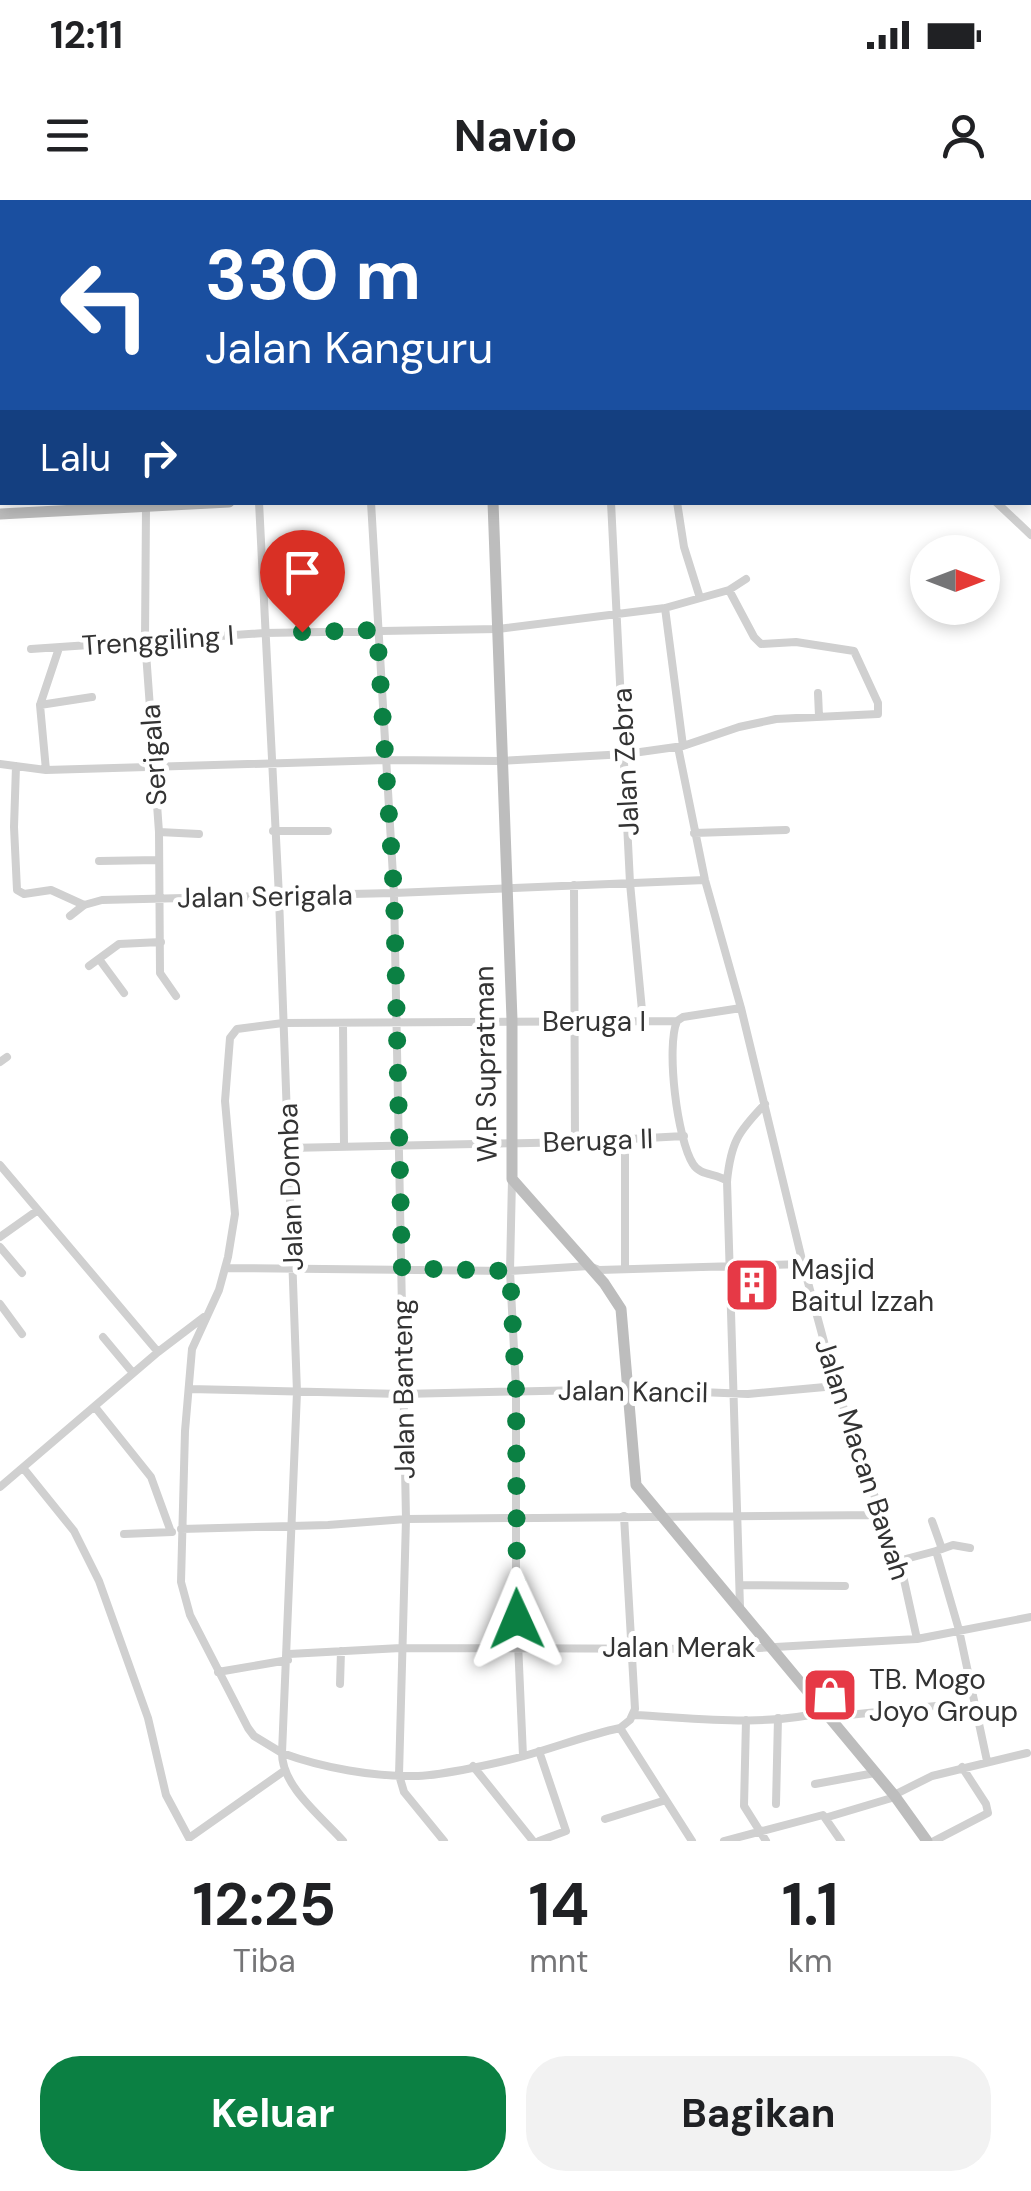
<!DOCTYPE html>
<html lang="id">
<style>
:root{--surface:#fff;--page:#f2f2f2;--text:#202124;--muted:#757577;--accent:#0b8043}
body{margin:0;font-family:"DM Sans",sans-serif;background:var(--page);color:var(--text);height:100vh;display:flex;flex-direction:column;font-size:38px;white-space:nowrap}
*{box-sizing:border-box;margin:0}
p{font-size:32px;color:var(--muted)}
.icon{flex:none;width:55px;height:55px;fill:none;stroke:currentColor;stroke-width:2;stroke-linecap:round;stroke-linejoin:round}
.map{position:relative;height:1641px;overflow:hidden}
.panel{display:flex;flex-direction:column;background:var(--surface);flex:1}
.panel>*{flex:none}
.guide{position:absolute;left:0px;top:0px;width:1032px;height:305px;box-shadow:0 5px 15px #0003;background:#1a4fa0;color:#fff;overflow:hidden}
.needle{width:65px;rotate:90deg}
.tools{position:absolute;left:910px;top:335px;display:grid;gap:20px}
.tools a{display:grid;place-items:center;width:90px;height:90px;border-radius:50%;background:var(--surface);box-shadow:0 5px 15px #0003;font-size:50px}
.pin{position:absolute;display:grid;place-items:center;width:85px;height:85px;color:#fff;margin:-102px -42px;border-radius:50% 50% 50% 0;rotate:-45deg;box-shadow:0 0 10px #0007}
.pin .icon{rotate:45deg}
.me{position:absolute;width:110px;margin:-55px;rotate:359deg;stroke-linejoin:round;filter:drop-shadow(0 0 8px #0008)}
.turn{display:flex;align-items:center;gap:35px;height:210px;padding:0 40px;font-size:45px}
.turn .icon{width:130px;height:130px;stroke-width:2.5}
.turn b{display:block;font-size:70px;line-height:85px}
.then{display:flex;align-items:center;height:95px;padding:0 40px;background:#0003;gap:20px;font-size:38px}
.eta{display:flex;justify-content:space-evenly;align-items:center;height:170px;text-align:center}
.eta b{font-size:60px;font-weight:700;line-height:70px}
.action{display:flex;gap:20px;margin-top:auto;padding:20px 40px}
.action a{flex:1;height:115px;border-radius:40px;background:var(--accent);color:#fff;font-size:40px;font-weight:700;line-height:115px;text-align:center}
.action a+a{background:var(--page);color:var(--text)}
.status{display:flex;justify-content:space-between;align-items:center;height:70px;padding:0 50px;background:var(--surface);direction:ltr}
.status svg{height:28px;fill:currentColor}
header{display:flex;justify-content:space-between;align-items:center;height:130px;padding:0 40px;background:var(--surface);font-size:45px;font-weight:700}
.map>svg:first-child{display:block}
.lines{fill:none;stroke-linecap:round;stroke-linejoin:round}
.stream{stroke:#cfe2ee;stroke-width:2.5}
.street{stroke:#d0d0d0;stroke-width:8}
.secondary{stroke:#bdbdbd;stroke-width:11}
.route{stroke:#0b8043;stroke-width:18;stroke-dasharray:0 32.4}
.labels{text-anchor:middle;stroke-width:10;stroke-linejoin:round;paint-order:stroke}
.street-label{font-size:28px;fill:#333;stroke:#fff}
.poi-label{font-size:28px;fill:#333;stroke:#fff;text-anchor:start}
</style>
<div class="status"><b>12:11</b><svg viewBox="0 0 49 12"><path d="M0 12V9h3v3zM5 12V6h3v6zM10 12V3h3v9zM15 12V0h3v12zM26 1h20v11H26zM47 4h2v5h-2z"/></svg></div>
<header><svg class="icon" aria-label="menu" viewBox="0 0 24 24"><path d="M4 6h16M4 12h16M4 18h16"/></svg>Navio<svg class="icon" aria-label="person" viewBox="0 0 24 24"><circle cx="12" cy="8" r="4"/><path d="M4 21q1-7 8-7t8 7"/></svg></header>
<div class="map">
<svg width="1031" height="1641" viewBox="0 0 1031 1641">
<rect width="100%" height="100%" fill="#fff"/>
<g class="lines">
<!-- stream -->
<path class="stream" d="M860,0l1,2
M1030,148h1"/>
<!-- street -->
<path class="street" d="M170,0l1,2
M246,0v2
M428,0l17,2
M868,0l2,2
M368,2l21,-2
M491,2l1,-2
M1030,141h1
M0,155h2
M259,302l20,395 18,495 -15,361c41,15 92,24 136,23 25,-1 81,-13 106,-20 33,-9 63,-21 96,-28
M371,302l23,391 12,626 -7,256 5,17 40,49
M611,302l19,381 13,138
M677,302l7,45 16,51
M996,302l35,33
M146,308l-1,131 14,193 1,141 16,23
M665,408l18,138
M31,449l233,-16 234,-4 167,-21 64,-18 17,-11
M818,493l1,23
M40,505l52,-8
M678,547l27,133 36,128 62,256 33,122 68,194 13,59
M0,564l46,6 340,-10 114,1 126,-7 57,-8 56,-19 37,-8 102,-5v-11l-24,-52 -58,-9 -35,2 -7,-7 -25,-47
M16,566l-2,61 3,63 7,4 27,-4 33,15
M46,570l-6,-65 19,-57
M273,631h55
M159,632l40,2
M694,633l92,-3
M99,661l60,-1
M574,685l1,257
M70,716l14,-11 18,-5 292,-7 311,-13
M99,759l25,34
M89,766l30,-22 42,-2
M677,821c-11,26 0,118 16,143 7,12 24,9 34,17
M343,824l1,122
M0,862l7,-5
M625,939v130
M288,948l287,-6 109,-6
M0,965l158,187
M512,979l-2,92 6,118v208l7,159
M0,1037l38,-27
M0,1047l22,26
M225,1068l285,3 79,-5 10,4 204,-6
M0,1104l22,30
M103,1137l30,36
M189,1189l213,5 227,-5 119,5 88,-8
M95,1207l56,70 20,55
M24,1269l50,62 25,50 49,137 18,77 23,43 95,-67
M0,1287l158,-135 46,-35
M624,1316l11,193 -5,11 -10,8 72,113
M932,1321l10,28
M181,1329l147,-4 78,-6 474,-4
M124,1334l48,-2
M936,1351l17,-6 17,3
M898,1361l38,-10 23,79 28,131
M740,1385l105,1
M740,1407l-13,-426c4,-39 11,-49 38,-77
M289,1454l112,-6 339,1 177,-10 114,-22
M218,1472l70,-12
M340,1484l1,-33
M634,1515c62,3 129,12 190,-3
M829,1517l107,-11
M746,1520l-2,86 22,35
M539,1551l27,80 -27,10
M473,1566l60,75
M815,1584l60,-11
M894,1595l38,-19 95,-23
M776,1604l2,-86
M828,1617l67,-20
M605,1619l61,-19
M343,1641c-21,-24 -61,-54 -61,-88l-28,-17 -6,-8 -58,-113 -9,-33 4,-151 7,-82 27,-59 9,-33 7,-43 -10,-113 5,-63 7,-9 46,-6 394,-2 6,-4 58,-9
M724,1641l99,-26 18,26
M934,1641l54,-28 -2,-9 -24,-37"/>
<!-- secondary -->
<path class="secondary" d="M1030,17l1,-1
M493,302l19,518v159l92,104 17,26 15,176 258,310 33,46
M0,314l229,-12"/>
</g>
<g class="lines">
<!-- route -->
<path class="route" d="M302,432l75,-2 17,263 8,375 108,3 6,119 1,229"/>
</g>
<!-- icons -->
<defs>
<g id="building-square" transform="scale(2.875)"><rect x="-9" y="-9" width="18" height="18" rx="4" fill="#e63946" stroke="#fff"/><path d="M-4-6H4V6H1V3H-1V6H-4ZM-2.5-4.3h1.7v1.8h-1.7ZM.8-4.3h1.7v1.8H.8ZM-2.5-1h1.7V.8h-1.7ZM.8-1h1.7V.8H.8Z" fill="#fff"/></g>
<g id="shop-square" transform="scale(2.875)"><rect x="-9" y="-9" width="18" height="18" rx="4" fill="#e63946" stroke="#fff"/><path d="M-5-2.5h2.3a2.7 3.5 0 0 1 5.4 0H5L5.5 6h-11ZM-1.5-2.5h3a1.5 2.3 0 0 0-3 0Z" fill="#fff"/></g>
</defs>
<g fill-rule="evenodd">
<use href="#building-square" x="752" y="1085"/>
<use href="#shop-square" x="830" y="1495"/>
</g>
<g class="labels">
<!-- street labels -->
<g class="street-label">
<text transform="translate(158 440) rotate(-4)" y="10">Trenggiling I</text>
<text transform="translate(153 555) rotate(-94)" y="10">Serigala</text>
<text transform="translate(625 562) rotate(-93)" y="10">Jalan Zebra</text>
<text transform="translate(265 696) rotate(-1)" y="10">Jalan Serigala</text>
<text x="594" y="831">Beruga I</text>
<text transform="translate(485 864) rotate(-91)" y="10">W.R Supratman</text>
<text transform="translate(598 940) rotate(-2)" y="10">Beruga II</text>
<text transform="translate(290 987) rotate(-92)" y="10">Jalan Domba</text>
<text transform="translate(403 1189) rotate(-91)" y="10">Jalan Banteng</text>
<text transform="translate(633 1191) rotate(1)" y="10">Jalan Kancil</text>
<text transform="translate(863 1259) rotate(72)" y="10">Jalan Macan Bawah</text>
<text x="679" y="1457">Jalan Merak</text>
</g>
<!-- poi labels -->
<g class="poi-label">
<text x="791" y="1079">Masjid<tspan x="791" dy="32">Baitul Izzah</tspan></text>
<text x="869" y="1489">TB. Mogo<tspan x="869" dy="32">Joyo Group</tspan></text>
</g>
</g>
</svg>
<div class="tools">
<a><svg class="needle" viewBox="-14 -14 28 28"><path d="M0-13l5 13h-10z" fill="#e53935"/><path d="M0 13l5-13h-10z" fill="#757577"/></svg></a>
</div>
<div class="pin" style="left:302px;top:432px;background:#d93025"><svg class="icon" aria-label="arrive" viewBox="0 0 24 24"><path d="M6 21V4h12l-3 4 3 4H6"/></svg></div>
<svg class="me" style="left:517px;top:1419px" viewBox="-20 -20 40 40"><path d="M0-17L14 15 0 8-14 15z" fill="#0b8043" stroke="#fff" stroke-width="4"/></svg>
<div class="guide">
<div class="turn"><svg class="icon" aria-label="left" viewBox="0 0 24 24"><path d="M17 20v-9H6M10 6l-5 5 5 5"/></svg><div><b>330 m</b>Jalan Kanguru</div></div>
<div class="then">Lalu<svg class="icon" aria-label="right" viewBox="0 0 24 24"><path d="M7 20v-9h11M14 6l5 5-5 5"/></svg></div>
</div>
</div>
<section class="panel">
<div class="eta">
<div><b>12:25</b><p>Tiba</p></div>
<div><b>14</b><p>mnt</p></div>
<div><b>1.1</b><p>km</p></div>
</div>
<div class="action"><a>Keluar</a><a>Bagikan</a></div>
</section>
